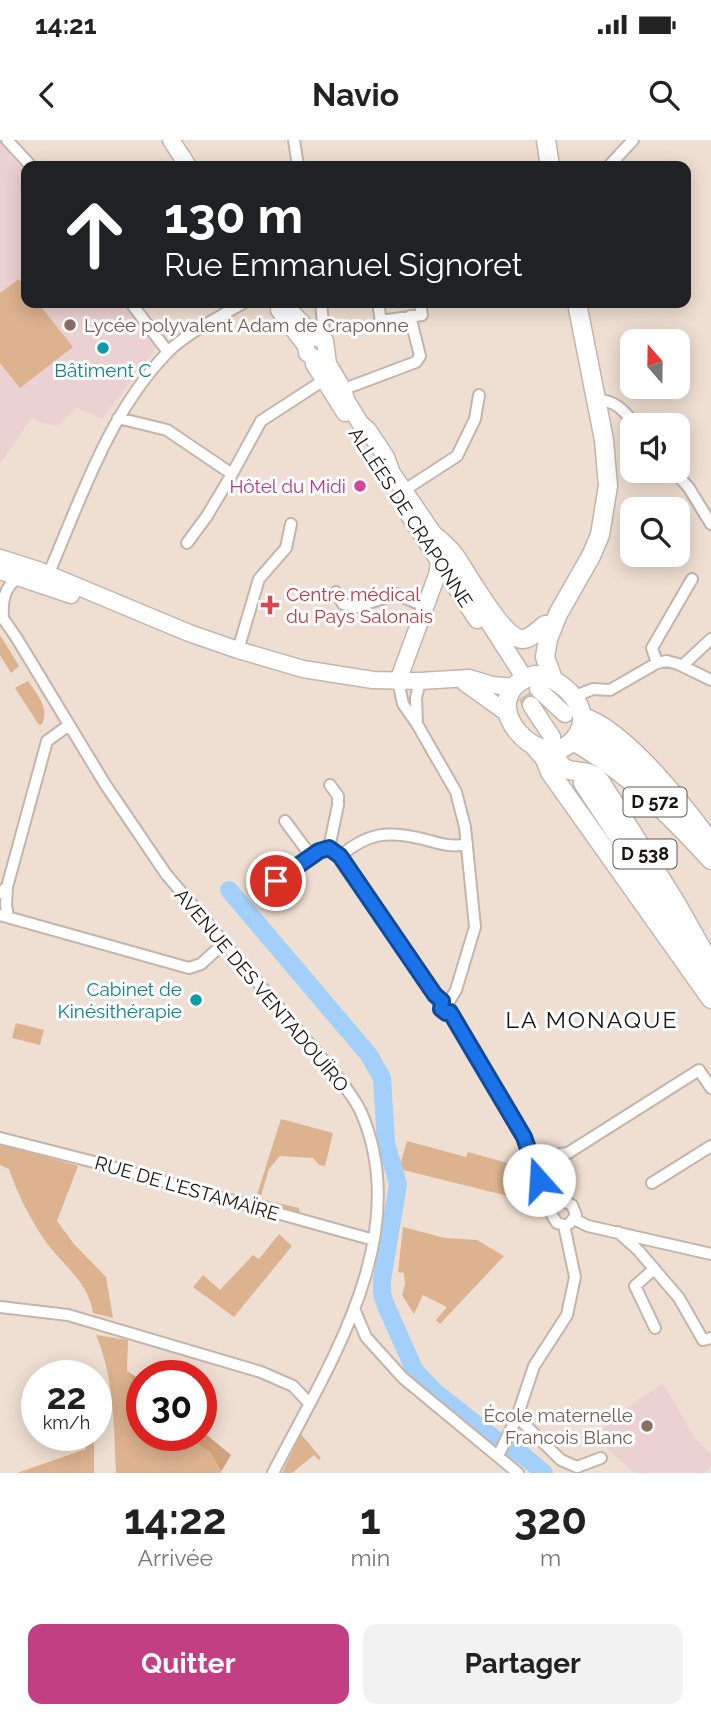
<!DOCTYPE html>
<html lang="fr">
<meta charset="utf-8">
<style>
:root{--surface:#fff;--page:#f2f2f2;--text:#222;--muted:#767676;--accent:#c33f83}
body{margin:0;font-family:Raleway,sans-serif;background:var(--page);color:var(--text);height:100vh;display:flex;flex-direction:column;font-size:26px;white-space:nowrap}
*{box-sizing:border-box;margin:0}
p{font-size:23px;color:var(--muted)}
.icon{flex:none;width:38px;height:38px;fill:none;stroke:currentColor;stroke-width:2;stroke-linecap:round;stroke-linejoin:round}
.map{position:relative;height:1333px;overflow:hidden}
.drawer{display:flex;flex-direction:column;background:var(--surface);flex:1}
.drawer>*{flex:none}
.banner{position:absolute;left:21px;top:21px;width:670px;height:147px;border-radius:14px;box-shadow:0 4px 18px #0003;background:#202124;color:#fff;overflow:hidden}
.needle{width:46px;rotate:340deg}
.fabs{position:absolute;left:620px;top:189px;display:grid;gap:14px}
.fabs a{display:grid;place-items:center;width:70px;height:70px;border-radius:14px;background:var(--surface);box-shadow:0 4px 18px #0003;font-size:35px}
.speed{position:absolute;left:21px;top:1220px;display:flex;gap:14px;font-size:35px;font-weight:700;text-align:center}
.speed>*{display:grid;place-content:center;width:91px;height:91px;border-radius:50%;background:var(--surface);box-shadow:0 4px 18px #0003;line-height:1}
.speed small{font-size:18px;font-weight:400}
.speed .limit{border:10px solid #d22;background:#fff;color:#111}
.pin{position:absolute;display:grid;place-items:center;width:60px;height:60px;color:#fff;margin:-30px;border:4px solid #fff;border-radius:50%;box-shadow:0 2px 7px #0007}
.me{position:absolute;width:77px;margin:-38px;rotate:341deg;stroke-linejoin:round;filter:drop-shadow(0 0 5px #0008)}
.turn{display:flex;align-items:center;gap:24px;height:147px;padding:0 28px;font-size:32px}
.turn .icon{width:91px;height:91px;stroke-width:2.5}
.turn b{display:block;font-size:49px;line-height:60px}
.eta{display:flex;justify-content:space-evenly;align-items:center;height:119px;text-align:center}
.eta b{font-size:42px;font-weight:700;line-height:49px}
.button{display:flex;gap:14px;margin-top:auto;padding:14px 28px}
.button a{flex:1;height:80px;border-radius:14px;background:var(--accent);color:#fff;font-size:28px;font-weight:700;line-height:80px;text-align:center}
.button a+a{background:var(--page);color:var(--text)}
.status{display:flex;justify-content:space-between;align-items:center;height:49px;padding:0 35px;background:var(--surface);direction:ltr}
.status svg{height:19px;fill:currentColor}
header{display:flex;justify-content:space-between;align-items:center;height:91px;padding:0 28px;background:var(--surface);font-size:32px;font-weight:700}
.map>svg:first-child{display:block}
.education{fill:#ecd1d2}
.green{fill:#dcb28f}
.forest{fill:#d0a27a}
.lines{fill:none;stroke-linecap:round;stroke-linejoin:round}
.river{stroke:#a2d0fa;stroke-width:18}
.secondary-tunnel{stroke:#cfc1b5;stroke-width:16;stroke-dasharray:16 8;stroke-linecap:butt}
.street-casing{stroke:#c4b5a9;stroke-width:14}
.secondary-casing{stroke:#c4b5a9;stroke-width:19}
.primary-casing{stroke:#c4b5a9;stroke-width:21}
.street{stroke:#fff;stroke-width:10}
.secondary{stroke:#fff;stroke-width:16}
.primary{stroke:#fff;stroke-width:18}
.route-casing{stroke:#114b97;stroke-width:18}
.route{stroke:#1a73e8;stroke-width:12}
.education-dot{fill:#8d6e63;stroke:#fff;stroke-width:2.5}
.culture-dot{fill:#0f9aa8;stroke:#fff;stroke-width:2.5}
.hotel-dot{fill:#d1479c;stroke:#fff;stroke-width:2.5}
.health-dot{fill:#e0444e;stroke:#fff;stroke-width:2.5}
.labels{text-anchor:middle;stroke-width:6;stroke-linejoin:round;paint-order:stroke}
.shield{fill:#fff;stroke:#5e5a58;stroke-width:2}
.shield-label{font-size:18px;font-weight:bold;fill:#191410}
.education-label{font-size:19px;fill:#785e54;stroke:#fff;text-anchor:start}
.culture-label{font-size:19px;fill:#0d838f;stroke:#fff}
.hotel-label{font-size:19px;fill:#b23c85;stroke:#fff;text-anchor:end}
.street-label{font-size:19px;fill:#191410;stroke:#fff}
.health-label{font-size:19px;fill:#be3a42;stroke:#fff;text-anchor:start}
.quarter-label{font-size:23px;letter-spacing:2px;fill:#191410;stroke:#fff}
</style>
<div class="status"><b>14:21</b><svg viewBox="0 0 49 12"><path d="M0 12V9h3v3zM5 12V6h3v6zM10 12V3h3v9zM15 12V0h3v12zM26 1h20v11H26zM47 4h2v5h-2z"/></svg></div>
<header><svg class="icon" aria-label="back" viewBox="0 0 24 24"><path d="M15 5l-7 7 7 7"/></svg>Navio<svg class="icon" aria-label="search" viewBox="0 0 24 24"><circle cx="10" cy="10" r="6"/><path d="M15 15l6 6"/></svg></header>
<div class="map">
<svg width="711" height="1333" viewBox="0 0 711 1333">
<rect width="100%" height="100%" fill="#efdfd2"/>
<!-- education -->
<path class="education" d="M0,2l26,31v130h98l33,44 -55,72 -25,-11 -20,18 -18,-4 -7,-5 -32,47z
M663,1243l33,57 15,14v11l-7,8h-70l-31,-28 6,-8 -7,-8 29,-24z"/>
<!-- green -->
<path class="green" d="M19,139l7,9v15h12l35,44 -53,41 -20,-25v-70z
M0,495l19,31 -8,7 -11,-18z
M28,541c9,13 22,28 14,43l-3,1 -24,-37z
M16,883l28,7 -4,15 -28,-7z
M281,979l52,14 -8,33 -6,-1 -6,-7 -33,-2 -11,13 -9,30 39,9 1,5 -45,-12z
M407,1001l59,16 2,-5 57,16 -9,30 -117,-29z
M0,1004l78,22 -21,55 17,23 32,33 7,41 -20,-5c-4,-30 -30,-48 -47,-71 -16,-23 -28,-47 -37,-73l-9,-4z
M403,1087l42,11 32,2 27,16 -64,68 -4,-4 11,-13 -24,-12 -9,19 -12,-19 3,-11 -1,-11 -6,-1z
M279,1094l13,12 -58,71 -41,-30 10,-12 17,15 33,-35 6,4z
M96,1195l32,5 -1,31 5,7 -5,29 15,12v16h40l28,17 11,21h-105c-2,-45 -2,-97 -20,-138z
M301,1294l20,24 -2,2 -5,-5 -22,18h-10z
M84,1295h10v38h-77l69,-24z"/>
<!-- forest -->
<path class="forest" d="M127,1231l15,10v38l-15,-12 5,-29z
M201,1290l30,25 -10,17 -11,-20 -28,-17h19z"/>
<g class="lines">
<!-- river -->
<path class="river" d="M229,750l140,165 13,23 4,65 12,41 -16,96v14l4,12 29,65 19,20 62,49
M511,1308l13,8 20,17"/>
<!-- secondary-tunnel -->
<path class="secondary-tunnel" d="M512,535l19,30"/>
<!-- street casing -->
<g class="street-casing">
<path id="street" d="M7,0l24,26
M294,0l4,26
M609,26l24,-26
M131,163l37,49
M321,163l4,38
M378,163l3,18 41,-6 -2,-12
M339,251l77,-29 4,-6 -10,-40
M595,259c22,2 28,11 41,26
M118,278l49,12 65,44 29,-53 63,-41
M674,331l15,17 22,36
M403,351l54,-35 18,-37 4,-24
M187,403l20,-27 25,-42
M48,435c33,-76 60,-161 119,-222 19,-20 53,-36 76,-50
M336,452l7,12 13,3 40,-13 28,12
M0,474l16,23 89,147 61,90 175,207c7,10 15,20 20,31 54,124 -33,254 -88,361
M3,477c-1,-16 1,-30 16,-40
M238,510l21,-71 27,-31 5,-24
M657,523l-5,-15 40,-69
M682,526l29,-27
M398,541l5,23 14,20 39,68 9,35 10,100 -19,63 -6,10
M573,557l20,-8 17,1 47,-27 10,-2 11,3 33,16
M417,584l-1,-26 4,-17
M285,681l26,35
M329,708l9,-43v-9l-8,-11
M340,716c28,-23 47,-26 83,-17 16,4 27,9 44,5
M7,747l40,-146 22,-16
M0,753l7,-6 -1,18 2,12
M259,754l60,-43 10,-3 11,8 95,139 7,6
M0,775l189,53 12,-4 23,-21
M450,872l74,125 29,80 4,6 7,2
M0,998l90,23 284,79
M532,1018l36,-5 131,-83 12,18
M652,1043l59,-37
M543,1052l29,13 4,10 -6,8
M574,1079l14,7 123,28
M618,1092l20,18 41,48 24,42 8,-2
M654,1129l-19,17 20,42
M0,1167l68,8 193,57 32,14 16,17
M355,1171l11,26 37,41 115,95
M517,1277l44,43 16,7 24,-9
M498,1316l19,-39 17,-51 33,-51 8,-38 -11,-52"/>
</g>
<!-- secondary casing -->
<g class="secondary-casing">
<path id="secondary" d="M171,0l17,26
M283,163l32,34 10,4 3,23 15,25 3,11 14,23 8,7 18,27 6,16 50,73
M279,170l27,36 1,7 6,4 1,7 31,49
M409,375l68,105
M0,418l38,12 151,63 49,17 65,19 70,11 47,1 49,-3 23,7 22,2
M0,431l71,24
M477,464l43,67
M398,541l39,-106 2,-12
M465,543l42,30
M538,549l27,25
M531,565l21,32
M592,594l81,75
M582,643l93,142 36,60"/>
</g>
<!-- primary casing -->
<g class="primary-casing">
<path id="primary" d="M546,0l4,26
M436,397c7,6 14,12 19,19 11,16 48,83 67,83 9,0 16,-9 23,-14
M535,535c25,1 59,33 43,59 -32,52 -114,-38 -43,-59z
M553,539l-8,-22 3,-18 10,-25 33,-58 9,-21 8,-49 -4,-46 -27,-137
M583,577c42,13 102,90 128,126
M573,601c53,30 97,74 138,119
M533,605l12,14 5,13 161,227
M555,609c5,35 29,13 45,32l76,122 35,62"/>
</g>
<!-- street -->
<use href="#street" class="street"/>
<!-- secondary -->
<use href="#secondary" class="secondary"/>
<!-- primary -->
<use href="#primary" class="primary"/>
</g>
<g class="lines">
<!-- route casing -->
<g class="route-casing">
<path id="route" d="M276,741l43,-30 10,-3 11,8 95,139 7,6 -1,8 5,4 4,-1 74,125 15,43"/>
</g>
<!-- route -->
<use href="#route" class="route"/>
</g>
<!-- markers -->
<g class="education-dot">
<circle cx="70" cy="185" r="7"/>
<circle cx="647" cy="1286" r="7"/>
</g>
<g class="culture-dot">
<circle cx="103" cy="208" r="7"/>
<circle cx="196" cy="860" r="7"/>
</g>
<circle class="hotel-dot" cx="360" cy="346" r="7"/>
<path class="health-dot" d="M266.5 454.5h7v7h7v7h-7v7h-7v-7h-7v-7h7z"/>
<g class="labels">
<!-- shield labels -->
<g class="shield">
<rect x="623.5" y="647.5" width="63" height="29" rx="5"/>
<rect x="613.5" y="699.5" width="63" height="29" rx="5"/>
</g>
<g class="shield-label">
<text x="655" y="668">D 572</text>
<text x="645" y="720">D 538</text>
</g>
<!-- education labels -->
<g class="education-label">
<text x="84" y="192">Lycée polyvalent Adam de Craponne</text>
<text x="633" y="1282" text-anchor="end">École maternelle<tspan x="633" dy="22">Francois Blanc</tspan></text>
</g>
<!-- culture labels -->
<g class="culture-label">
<text x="103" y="237">Bâtiment C</text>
<text x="182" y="856" text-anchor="end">Cabinet de<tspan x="182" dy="22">Kinésithérapie</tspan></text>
</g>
<!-- hotel labels -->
<g class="hotel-label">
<text x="346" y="353">Hôtel du Midi</text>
</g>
<!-- street labels -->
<g class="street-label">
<text transform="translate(411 377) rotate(57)" y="7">ALLÉES DE CRAPONNE</text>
<text transform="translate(262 850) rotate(50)" y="7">AVENUE DES VENTADOUÏRO</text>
<text transform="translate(187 1048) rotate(16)" y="7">RUE DE L'ESTAMAÏRE</text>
</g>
<!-- health labels -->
<g class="health-label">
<text x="286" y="461">Centre médical<tspan x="286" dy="22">du Pays Salonais</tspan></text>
</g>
<!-- quarter labels -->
<g class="quarter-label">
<text x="592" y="888">LA MONAQUE</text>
</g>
</g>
</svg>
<div class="fabs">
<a><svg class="needle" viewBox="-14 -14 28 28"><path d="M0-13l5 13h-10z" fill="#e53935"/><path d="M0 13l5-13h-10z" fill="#767676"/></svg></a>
<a><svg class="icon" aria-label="sound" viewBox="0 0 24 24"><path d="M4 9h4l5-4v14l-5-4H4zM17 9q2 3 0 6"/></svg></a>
<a><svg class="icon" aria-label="search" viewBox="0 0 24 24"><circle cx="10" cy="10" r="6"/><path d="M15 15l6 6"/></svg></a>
</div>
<div class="speed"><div>22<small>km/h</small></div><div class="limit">30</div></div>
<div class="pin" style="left:276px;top:741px;background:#d93025"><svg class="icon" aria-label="arrive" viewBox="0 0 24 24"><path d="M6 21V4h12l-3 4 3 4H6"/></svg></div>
<svg class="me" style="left:539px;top:1040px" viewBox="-20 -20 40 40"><circle r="19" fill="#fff"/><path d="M0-13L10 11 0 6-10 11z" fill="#1a73e8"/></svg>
<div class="banner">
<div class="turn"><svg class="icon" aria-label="ahead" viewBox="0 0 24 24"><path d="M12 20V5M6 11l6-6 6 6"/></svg><div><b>130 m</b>Rue Emmanuel Signoret</div></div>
</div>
</div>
<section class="drawer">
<div class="eta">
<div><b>14:22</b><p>Arrivée</p></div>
<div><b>1</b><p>min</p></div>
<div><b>320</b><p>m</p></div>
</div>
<div class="button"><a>Quitter</a><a>Partager</a></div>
</section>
